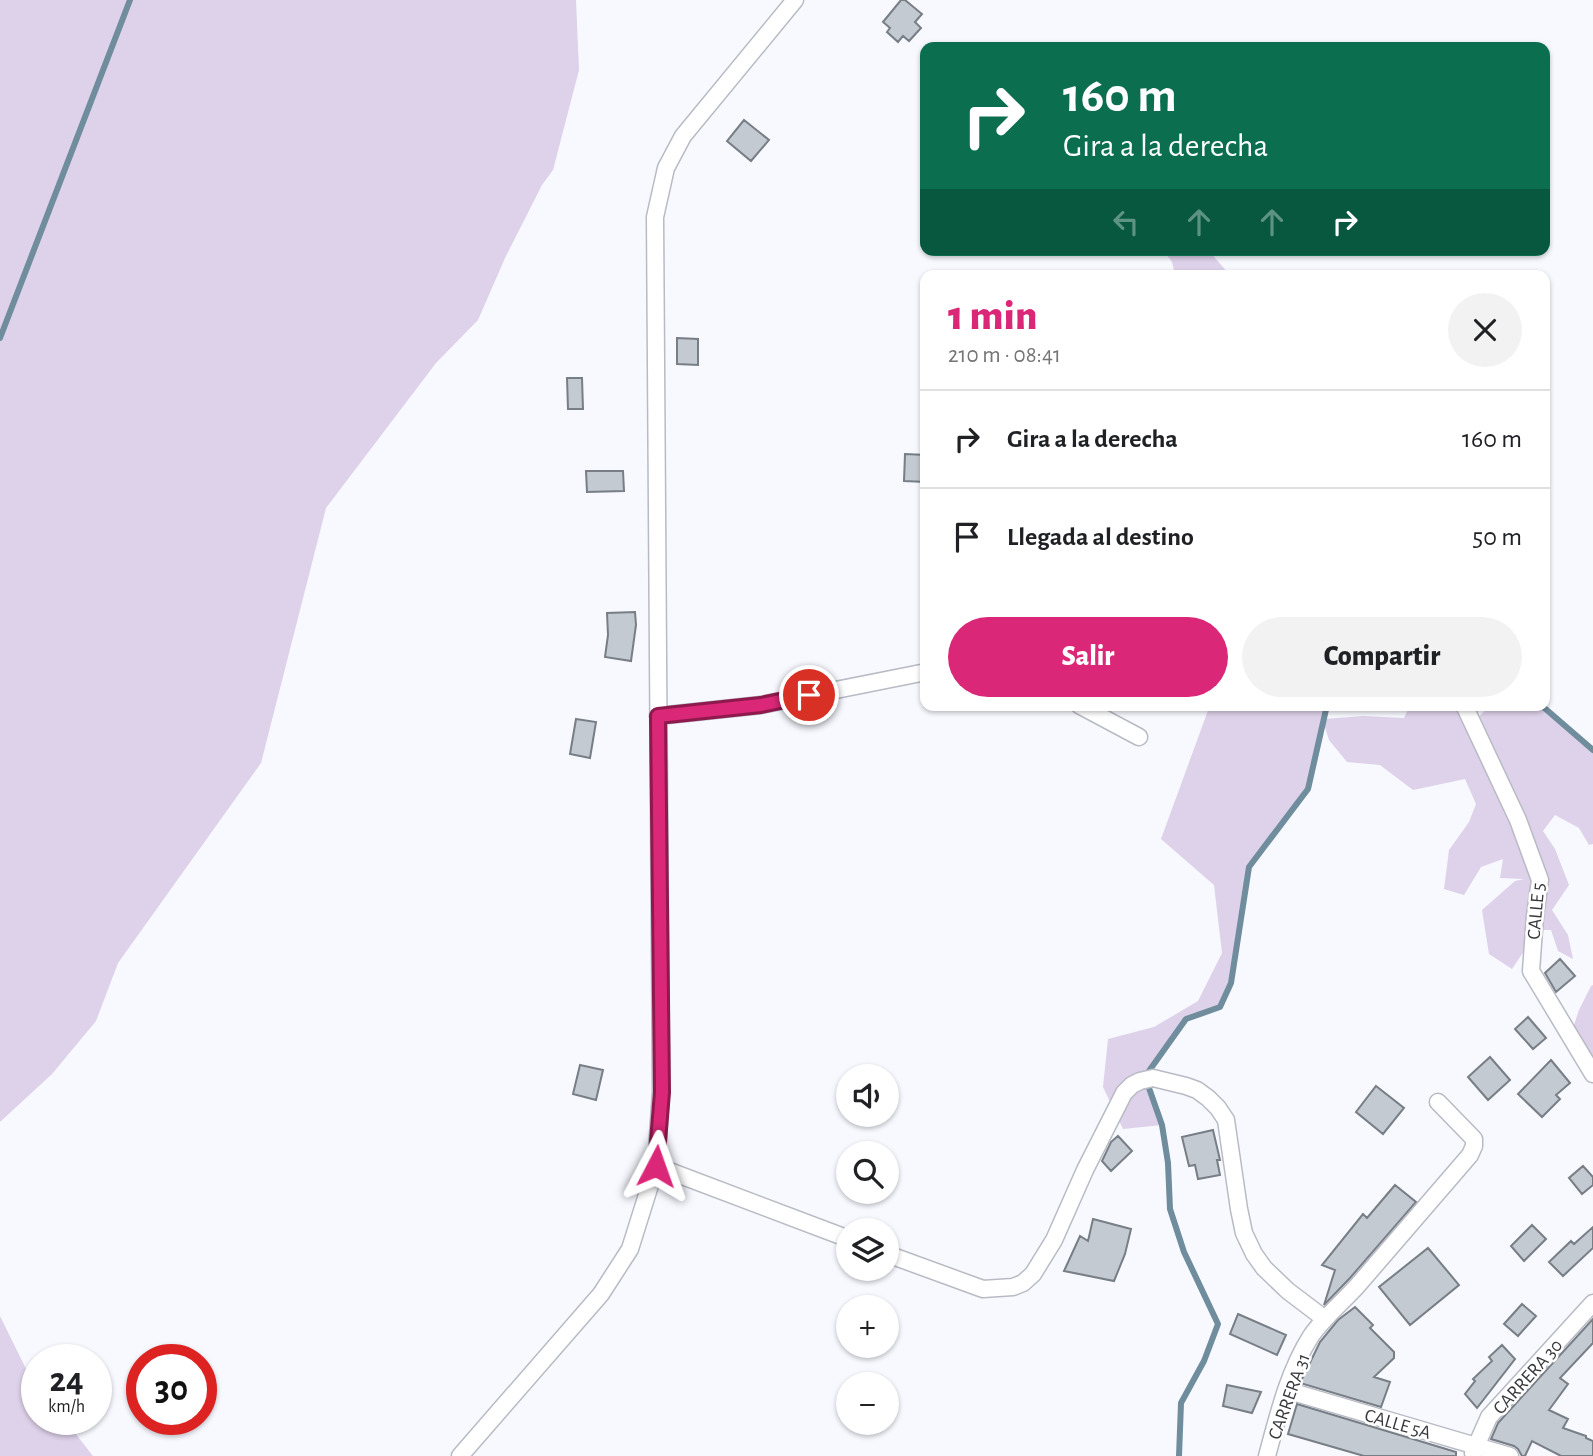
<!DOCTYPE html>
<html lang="es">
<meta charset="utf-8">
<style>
:root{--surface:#fff;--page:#f2f2f2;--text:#202124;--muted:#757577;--line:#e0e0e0;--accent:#db2777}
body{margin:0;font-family:"Alegreya Sans",sans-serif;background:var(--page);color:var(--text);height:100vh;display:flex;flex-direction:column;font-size:26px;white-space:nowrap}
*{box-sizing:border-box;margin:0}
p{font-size:23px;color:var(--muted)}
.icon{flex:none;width:38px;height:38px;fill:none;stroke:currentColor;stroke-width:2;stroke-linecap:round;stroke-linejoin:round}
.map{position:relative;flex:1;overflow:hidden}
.details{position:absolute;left:920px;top:270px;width:630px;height:441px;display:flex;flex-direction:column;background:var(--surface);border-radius:14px;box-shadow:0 2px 5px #0004}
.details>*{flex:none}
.top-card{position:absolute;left:920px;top:42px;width:630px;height:214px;border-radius:14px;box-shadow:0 2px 5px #0004;background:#0b6e4f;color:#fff;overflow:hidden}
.tools{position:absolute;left:836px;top:1064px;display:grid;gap:14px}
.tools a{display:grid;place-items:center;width:63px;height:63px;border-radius:50%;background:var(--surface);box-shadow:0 2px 5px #0004;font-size:35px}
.speed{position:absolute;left:21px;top:1344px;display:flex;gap:14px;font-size:35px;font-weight:700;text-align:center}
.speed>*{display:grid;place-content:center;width:91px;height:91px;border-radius:50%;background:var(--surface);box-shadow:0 2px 5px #0004;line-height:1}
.speed small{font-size:18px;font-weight:400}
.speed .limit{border:10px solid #d22;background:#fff;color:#111}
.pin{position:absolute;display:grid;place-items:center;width:60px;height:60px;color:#fff;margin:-30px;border:4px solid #fff;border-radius:50%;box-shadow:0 2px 7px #0007}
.me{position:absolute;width:77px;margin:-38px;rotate:4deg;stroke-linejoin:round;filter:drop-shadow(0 0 5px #0008)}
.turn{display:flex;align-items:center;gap:24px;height:147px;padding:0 28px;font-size:32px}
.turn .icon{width:91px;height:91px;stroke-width:2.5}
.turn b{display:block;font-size:49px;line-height:60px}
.lanes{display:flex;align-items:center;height:66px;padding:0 28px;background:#0003;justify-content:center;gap:35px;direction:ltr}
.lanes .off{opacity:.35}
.round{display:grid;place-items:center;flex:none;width:74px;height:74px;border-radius:37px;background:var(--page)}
.head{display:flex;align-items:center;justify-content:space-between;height:119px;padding:0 28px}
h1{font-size:42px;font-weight:800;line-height:52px;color:var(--accent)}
.cta{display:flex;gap:14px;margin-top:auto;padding:14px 28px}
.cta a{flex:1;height:80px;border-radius:42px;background:var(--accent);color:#fff;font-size:28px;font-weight:800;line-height:80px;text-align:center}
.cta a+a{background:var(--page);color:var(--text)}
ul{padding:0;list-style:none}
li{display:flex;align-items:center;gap:21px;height:98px;padding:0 28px;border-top:2px solid var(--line)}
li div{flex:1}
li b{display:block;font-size:26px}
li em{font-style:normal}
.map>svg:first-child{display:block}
.green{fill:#ded1ea}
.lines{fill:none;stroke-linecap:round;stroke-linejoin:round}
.stream{stroke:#708d9e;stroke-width:6}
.building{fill:#c3cad2;stroke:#787e86;stroke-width:2}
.street-casing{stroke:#b8bbc4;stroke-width:19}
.street{stroke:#fff;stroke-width:16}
.route-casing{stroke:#8e194d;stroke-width:18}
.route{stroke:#db2777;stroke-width:12}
.labels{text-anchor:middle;stroke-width:5;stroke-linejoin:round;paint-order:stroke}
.street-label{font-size:19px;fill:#37383c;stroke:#fff}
</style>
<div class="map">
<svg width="1593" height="1456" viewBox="0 0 1593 1456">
<rect width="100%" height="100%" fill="#f7f9ff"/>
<!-- green -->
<path class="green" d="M0,0h576l3,70 -26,100 -11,15 -37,73 -27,62 -42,43 -110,145 -65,255 -143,200 -22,58 -44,53 -52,48z
M1163,250h45l22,25h-55l-3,-13z
M1210,705h117l-3,14 39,-3 41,2 6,-13h41l21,18 19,-18h50l52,45v94l-4,1 -10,-17 -24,-13 -12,16 12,18 14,36 -17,25 16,25 5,24 -15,-8 -7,-21h-17l-10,21 -12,18 -23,-15 -7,-44 33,-29 9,-2 -24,-1 3,-19 -22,8 -17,28 -20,-6 5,-39 20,-28 7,-18 -11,-25 -52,11 -33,-25 -33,-3 -18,-22 -6,-19 -15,68 -59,78 -18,116 -11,24 -34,12 -37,51v18l13,37 -39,4 -20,-42 5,-48 46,-12 44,-26 24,-48 -8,-68 -53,-46z
M1593,985v81l-21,-35 7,-21 12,-24z
M0,1316l29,59 8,10v34h27l29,37h-93z"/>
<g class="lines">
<!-- stream -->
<path class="stream" d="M0,338l130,-338
M1541,705l52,45
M1149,1071l37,-52 34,-12 11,-24 18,-116 59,-78 19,-84
M1149,1088l13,37 6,38 2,46 14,43 34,72 -14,37 -23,42 -2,53"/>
</g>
<!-- building -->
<path class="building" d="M901,0h4l17,14 -7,8 6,6 -12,13 -6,-5 -5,6 -11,-10 3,-4 -7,-6z
M744,120l25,20 -18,21 -24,-20z
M677,338l21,1v26l-21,-1z
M567,378h15l1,31h-15z
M905,454l21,1v27l-22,-1z
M586,471h37l1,20 -37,1z
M635,612l1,13 -5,36 -26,-4 3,-22 -1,-22z
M576,719l20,3 -6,36 -20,-4z
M1560,959l15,17 -19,16 -11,-19z
M1528,1017l18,21 -13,11 -18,-20z
M1490,1057l20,23 -22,20 -20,-23z
M1551,1060l19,23 -14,12 4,4 -18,18 -24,-23z
M580,1065l23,5 -7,30 -23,-6z
M1376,1086l28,22 -21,26 -27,-22z
M1213,1130l7,30h-3l3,15 -22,4 -3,-14 -6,1 -7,-29z
M1118,1136l14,15 -21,20 -9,-10 9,-19z
M1583,1166l10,11v8l-11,9 -13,-16z
M1395,1185l21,17 -66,76 -26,27 11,-35 -13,-5 41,-51 4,4z
M1093,1219l38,10 -6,25 -11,27 -50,-10 16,-35 8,5z
M1532,1225l14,14 -22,22 -13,-15z
M1593,1227v21l-30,28 -14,-14 22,-21 3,3z
M1428,1248l31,37 -49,40 -31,-38z
M1522,1304l14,12 -18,20 -14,-12z
M1355,1307l18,18 -3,3 24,24v6l-20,19 16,5 -9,25 -81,-24 20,-41 18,-22z
M1238,1314l48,21 -9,20 -47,-21z
M1593,1319v24l-33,35 8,6 -19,26 19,9 -5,9 23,8v2l7,3v15h-32l-29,-15 -7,15h-3l-4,-7 -4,-3 -23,-7 7,-16z
M1502,1345l13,14 -38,49 -12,-14 10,-13 -2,-2 19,-18 -3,-4z
M1227,1385l34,7 -9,21 -29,-7z
M1297,1404l159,48v4h-92l-76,-22z"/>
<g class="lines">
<!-- street casing -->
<g class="street-casing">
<path id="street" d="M1079,705l60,32
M1464,705l54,115 22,60 -5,36 -4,55 62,103
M658,716l103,-11 165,-33
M656,1166l193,73
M887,1254l96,35 30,-2 10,-4 10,-9 21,-34 31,-70 39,-77 8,-8 8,-4 13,-3 33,8 11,4 11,8 10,10 8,12 13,89 5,24 10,21 10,14 24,23 37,28
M1286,1390l224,66
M1473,1453l16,-36 104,-114
M460,1456l141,-162 29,-45 26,-83 5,-74 -6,-875 11,-49 17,-32 112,-136
M1267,1456c11,-40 21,-84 44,-120 13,-19 32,-34 47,-51 37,-43 75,-87 112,-130l4,-9v-7l-36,-37"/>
</g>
<!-- street -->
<use href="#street" class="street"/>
</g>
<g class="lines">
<!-- route casing -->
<g class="route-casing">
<path id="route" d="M656,1166l6,-74 -4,-376 103,-11 48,-10"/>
</g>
<!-- route -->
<use href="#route" class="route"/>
</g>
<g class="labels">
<!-- street labels -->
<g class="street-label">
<text transform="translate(1535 911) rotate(-85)" y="7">CALLE 5</text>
<text transform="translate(1527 1376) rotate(-48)" y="7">CARRERA 30</text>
<text transform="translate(1288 1396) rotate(-70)" y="7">CARRERA 31</text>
<text transform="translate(1398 1423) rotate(16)" y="7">CALLE 5A</text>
</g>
</g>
</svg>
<div class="tools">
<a><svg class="icon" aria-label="sound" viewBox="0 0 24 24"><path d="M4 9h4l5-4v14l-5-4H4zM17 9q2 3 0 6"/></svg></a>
<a><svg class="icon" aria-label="search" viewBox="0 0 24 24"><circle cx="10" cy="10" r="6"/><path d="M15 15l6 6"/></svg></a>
<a><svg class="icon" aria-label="layers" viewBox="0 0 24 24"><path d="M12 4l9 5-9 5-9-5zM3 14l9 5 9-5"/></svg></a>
<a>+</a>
<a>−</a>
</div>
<div class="speed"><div>24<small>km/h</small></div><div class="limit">30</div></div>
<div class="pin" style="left:809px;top:695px;background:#d93025"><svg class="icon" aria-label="arrive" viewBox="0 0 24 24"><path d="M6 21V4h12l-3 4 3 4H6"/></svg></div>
<svg class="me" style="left:656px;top:1166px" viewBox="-20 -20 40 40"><path d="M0-17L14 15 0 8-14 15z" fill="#db2777" stroke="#fff" stroke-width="4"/></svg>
<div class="top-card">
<div class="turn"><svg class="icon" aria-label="right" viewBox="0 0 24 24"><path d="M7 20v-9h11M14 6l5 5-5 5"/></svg><div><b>160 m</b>Gira a la derecha</div></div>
<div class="lanes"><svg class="icon off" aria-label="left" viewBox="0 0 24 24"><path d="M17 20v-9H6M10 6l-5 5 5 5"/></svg><svg class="icon off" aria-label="ahead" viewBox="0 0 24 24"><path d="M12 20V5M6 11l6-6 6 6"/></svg><svg class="icon off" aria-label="ahead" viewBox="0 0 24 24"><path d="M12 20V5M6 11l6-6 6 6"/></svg><svg class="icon" aria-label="right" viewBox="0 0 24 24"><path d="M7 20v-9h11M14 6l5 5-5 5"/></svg></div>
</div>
<section class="details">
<div class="head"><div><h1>1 min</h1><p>210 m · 08:41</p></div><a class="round"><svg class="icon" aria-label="close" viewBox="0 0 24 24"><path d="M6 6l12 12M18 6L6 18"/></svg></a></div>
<ul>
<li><svg class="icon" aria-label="right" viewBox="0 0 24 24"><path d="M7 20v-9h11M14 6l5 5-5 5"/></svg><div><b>Gira a la derecha</b></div><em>160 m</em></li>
<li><svg class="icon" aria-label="arrive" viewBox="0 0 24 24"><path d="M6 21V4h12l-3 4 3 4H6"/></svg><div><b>Llegada al destino</b></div><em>50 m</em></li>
</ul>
<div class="cta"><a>Salir</a><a>Compartir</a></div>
</section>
</div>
